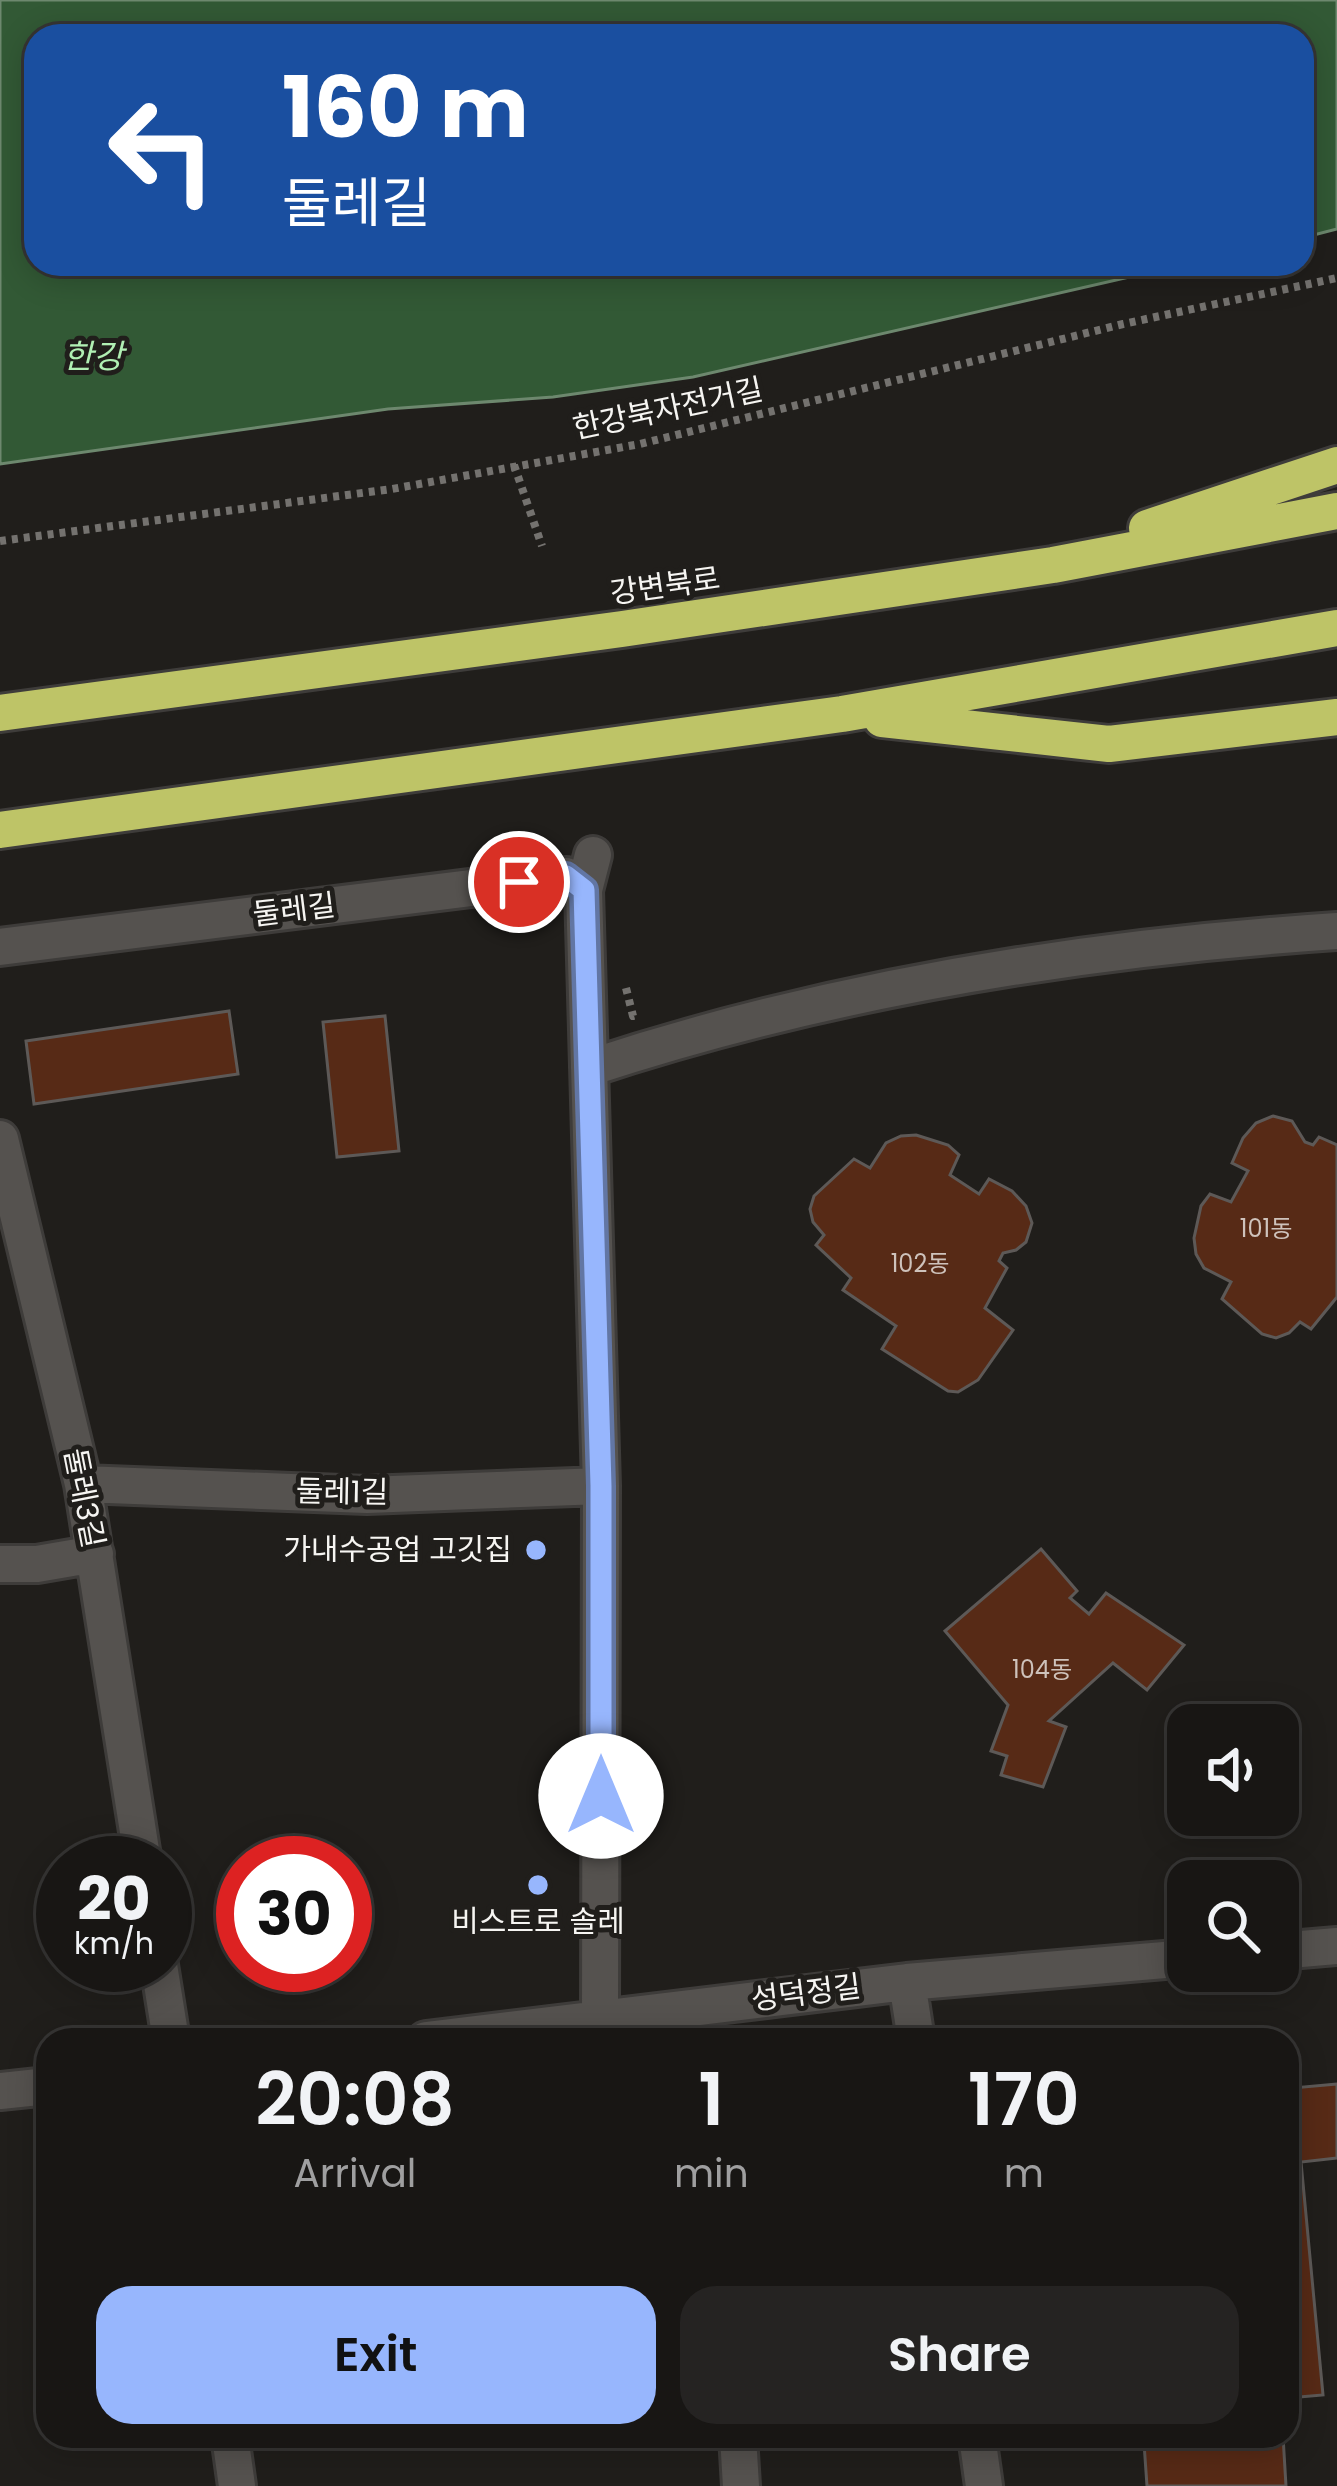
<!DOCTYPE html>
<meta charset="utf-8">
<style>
:root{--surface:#181614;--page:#252322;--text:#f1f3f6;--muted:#9f9fa0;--line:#363534;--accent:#97b6fd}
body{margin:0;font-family:Poppins,"Noto Sans KR",sans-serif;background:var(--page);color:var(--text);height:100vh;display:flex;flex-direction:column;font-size:45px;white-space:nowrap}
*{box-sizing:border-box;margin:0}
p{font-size:39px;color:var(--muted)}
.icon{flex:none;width:66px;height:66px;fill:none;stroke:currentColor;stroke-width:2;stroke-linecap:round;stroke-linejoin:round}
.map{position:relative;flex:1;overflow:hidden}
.side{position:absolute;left:36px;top:2028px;width:1263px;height:420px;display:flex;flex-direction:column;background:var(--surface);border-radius:36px;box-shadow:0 6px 30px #0003,0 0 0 3px var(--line)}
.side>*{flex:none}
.hud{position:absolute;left:24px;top:24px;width:1290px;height:252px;border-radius:36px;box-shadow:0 6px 30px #0003,0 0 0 3px var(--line);background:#1a4fa0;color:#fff;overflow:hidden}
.buttons{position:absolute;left:1167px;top:1704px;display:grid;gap:24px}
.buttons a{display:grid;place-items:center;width:132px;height:132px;border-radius:24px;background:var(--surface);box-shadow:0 6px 30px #0003,0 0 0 3px var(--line);font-size:60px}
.speed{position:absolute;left:36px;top:1836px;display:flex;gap:24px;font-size:60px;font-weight:700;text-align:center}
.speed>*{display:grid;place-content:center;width:156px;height:156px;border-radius:50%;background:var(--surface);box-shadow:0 6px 30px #0003,0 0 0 3px var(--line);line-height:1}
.speed small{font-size:30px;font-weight:400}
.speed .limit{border:18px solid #d22;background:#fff;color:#111}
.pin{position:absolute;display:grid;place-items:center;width:102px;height:102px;color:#fff;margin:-51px;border:6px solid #fff;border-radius:50%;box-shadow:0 3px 12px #0007}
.me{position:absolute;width:132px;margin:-66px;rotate:0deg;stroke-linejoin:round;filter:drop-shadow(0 0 9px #0008)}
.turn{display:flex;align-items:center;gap:42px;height:252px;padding:0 60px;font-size:54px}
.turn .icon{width:156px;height:156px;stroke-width:2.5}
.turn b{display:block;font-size:84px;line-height:102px}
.eta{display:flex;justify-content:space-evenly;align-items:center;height:204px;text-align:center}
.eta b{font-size:72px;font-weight:600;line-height:84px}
.cta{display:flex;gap:24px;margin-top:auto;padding:24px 60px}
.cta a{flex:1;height:138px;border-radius:36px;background:var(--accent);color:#111;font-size:48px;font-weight:600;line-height:138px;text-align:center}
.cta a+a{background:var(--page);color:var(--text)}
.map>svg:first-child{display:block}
.water{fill:#325935;stroke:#6d886e;stroke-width:3}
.building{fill:#572a16;stroke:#5d5957;stroke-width:3}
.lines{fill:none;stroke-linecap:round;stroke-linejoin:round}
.minor-casing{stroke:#3e3c3a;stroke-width:42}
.highway-casing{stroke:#3e3c3a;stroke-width:42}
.path{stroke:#74726f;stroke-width:8;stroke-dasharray:6 6;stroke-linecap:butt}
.minor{stroke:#55524f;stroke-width:36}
.highway{stroke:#bec467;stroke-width:36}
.route-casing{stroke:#6276a4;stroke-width:30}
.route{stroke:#97b6fd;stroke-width:21}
.poi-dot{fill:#97b6fd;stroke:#201e1b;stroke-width:4.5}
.labels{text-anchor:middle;stroke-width:10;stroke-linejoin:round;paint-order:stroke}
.number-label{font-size:24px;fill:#cec2bb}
.street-label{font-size:30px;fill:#f6f5f2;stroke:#201e1b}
.poi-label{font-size:30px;fill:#f6f5f2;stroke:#201e1b;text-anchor:end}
.water-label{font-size:33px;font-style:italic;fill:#b1f0b4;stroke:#201e1b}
</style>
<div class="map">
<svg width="1337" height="2486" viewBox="0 0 1337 2486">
<rect width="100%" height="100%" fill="#201e1b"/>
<!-- water -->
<path class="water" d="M0,0h1337v229l-35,9v-202h-1266v228h1150l-493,113 -140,20 -165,12 -388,55z"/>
<!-- building -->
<path class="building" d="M229,1011l9,63 -204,30 -8,-63z
M385,1016l14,135 -62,6 -14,-135z
M1273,1116l19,5 13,21 8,3 6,-8 18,8v152l-26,32 -11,-7 -11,11 -13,5 -14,-4 -40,-35 9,-17 -27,-14 -8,-14 -2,-16 7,-32 9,-12 21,8 17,-31 -16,-8 11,-25 13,-15z
M916,1135l32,10 11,10 -9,20 29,19 10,-15 23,12 14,15 6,17 -6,19 -10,8 -13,3 -4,8 8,7 -22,40 28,22 -35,50 -20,12 -10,-1 -66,-42 14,-23 -53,-36 8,-12 -35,-33 8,-10 -11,-13 -3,-13 4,-13 40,-37 16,9 16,-25 15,-7z
M1041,1549l36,42 -7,7 19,16 17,-21 78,52 -37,45 -34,-27 -64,58 17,6 -23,60 -42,-12 6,-19 -16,-5 17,-46 -63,-74z
M1337,2084v74l-36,4 22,233 -36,3v-277l8,-1 -3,-32z
M1237,2436h46l3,50h-139l-3,-43z"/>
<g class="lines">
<!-- minor casing -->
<g class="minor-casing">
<path id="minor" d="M593,855l-9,35 17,596 -1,531
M0,947l566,-71 18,14
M589,1068c242,-80 494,-120 748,-137
M0,1139l83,345 60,379
M83,1484l284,11 234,-9
M0,1564h37l58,-10
M1278,1951l59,-5
M159,1965l12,75
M907,1982l9,58
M426,2040l481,-58 281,-24
M0,2091l48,-5
M230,2436l7,50
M738,2436l3,50
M977,2436l7,50"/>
</g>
<!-- highway casing -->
<g class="highway-casing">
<path id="highway" d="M1147,528l190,-63
M0,713l622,-84 431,-64 284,-54
M882,719l227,25 228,-27
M0,830l842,-116 495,-86"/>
</g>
<!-- path -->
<path class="path" d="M514,465l28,81
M0,541l392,-52 248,-45 483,-120 214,-46
M626,988l7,28 4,-1"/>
<!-- minor -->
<use href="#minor" class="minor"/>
<!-- highway -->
<use href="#highway" class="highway"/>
</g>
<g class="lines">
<!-- route casing -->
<g class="route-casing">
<path id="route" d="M519,882l47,-6 18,14 17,596v310"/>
</g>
<!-- route -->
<use href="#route" class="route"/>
</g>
<!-- markers -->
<g class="poi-dot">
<circle cx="536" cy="1550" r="12"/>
<circle cx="538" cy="1885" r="12"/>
</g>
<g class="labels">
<!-- number labels -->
<g class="number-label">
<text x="1266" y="1237">101동</text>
<text x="920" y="1272">102동</text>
<text x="1042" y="1678">104동</text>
</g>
<!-- street labels -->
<g class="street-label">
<text transform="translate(668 409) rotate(-12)" y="10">한강북자전거길</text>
<text transform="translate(665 586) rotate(-8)" y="10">강변북로</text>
<text transform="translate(294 910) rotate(-7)" y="10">둘레길</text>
<text transform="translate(342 1492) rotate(1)" y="10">둘레1길</text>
<text transform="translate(84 1498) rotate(79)" y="10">둘레3길</text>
<text transform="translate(806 1993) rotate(-7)" y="10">성덕정길</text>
</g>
<!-- poi labels -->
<g class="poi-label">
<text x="512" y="1560">가내수공업 고깃집</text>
<text x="538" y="1932" text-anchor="middle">비스트로 솔레</text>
</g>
<!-- water labels -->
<g class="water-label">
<text x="93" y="368">한강</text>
</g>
</g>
</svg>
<div class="buttons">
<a><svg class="icon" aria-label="sound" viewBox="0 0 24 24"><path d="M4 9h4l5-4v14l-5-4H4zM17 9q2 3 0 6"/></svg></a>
<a><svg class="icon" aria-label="search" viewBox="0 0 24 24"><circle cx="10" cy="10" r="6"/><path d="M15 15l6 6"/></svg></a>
</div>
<div class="speed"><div>20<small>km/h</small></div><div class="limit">30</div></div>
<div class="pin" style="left:519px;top:882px;background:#d93025"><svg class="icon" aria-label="arrive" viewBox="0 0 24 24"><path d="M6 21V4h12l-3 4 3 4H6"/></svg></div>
<svg class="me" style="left:601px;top:1796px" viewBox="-20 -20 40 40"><circle r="19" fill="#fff"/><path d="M0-13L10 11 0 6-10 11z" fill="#97b6fd"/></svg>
<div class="hud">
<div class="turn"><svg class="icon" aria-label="left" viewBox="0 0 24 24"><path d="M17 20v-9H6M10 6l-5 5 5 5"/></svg><div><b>160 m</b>둘레길</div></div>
</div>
<section class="side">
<div class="eta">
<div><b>20:08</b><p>Arrival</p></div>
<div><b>1</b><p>min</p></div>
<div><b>170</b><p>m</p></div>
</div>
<div class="cta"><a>Exit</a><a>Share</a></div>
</section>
</div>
